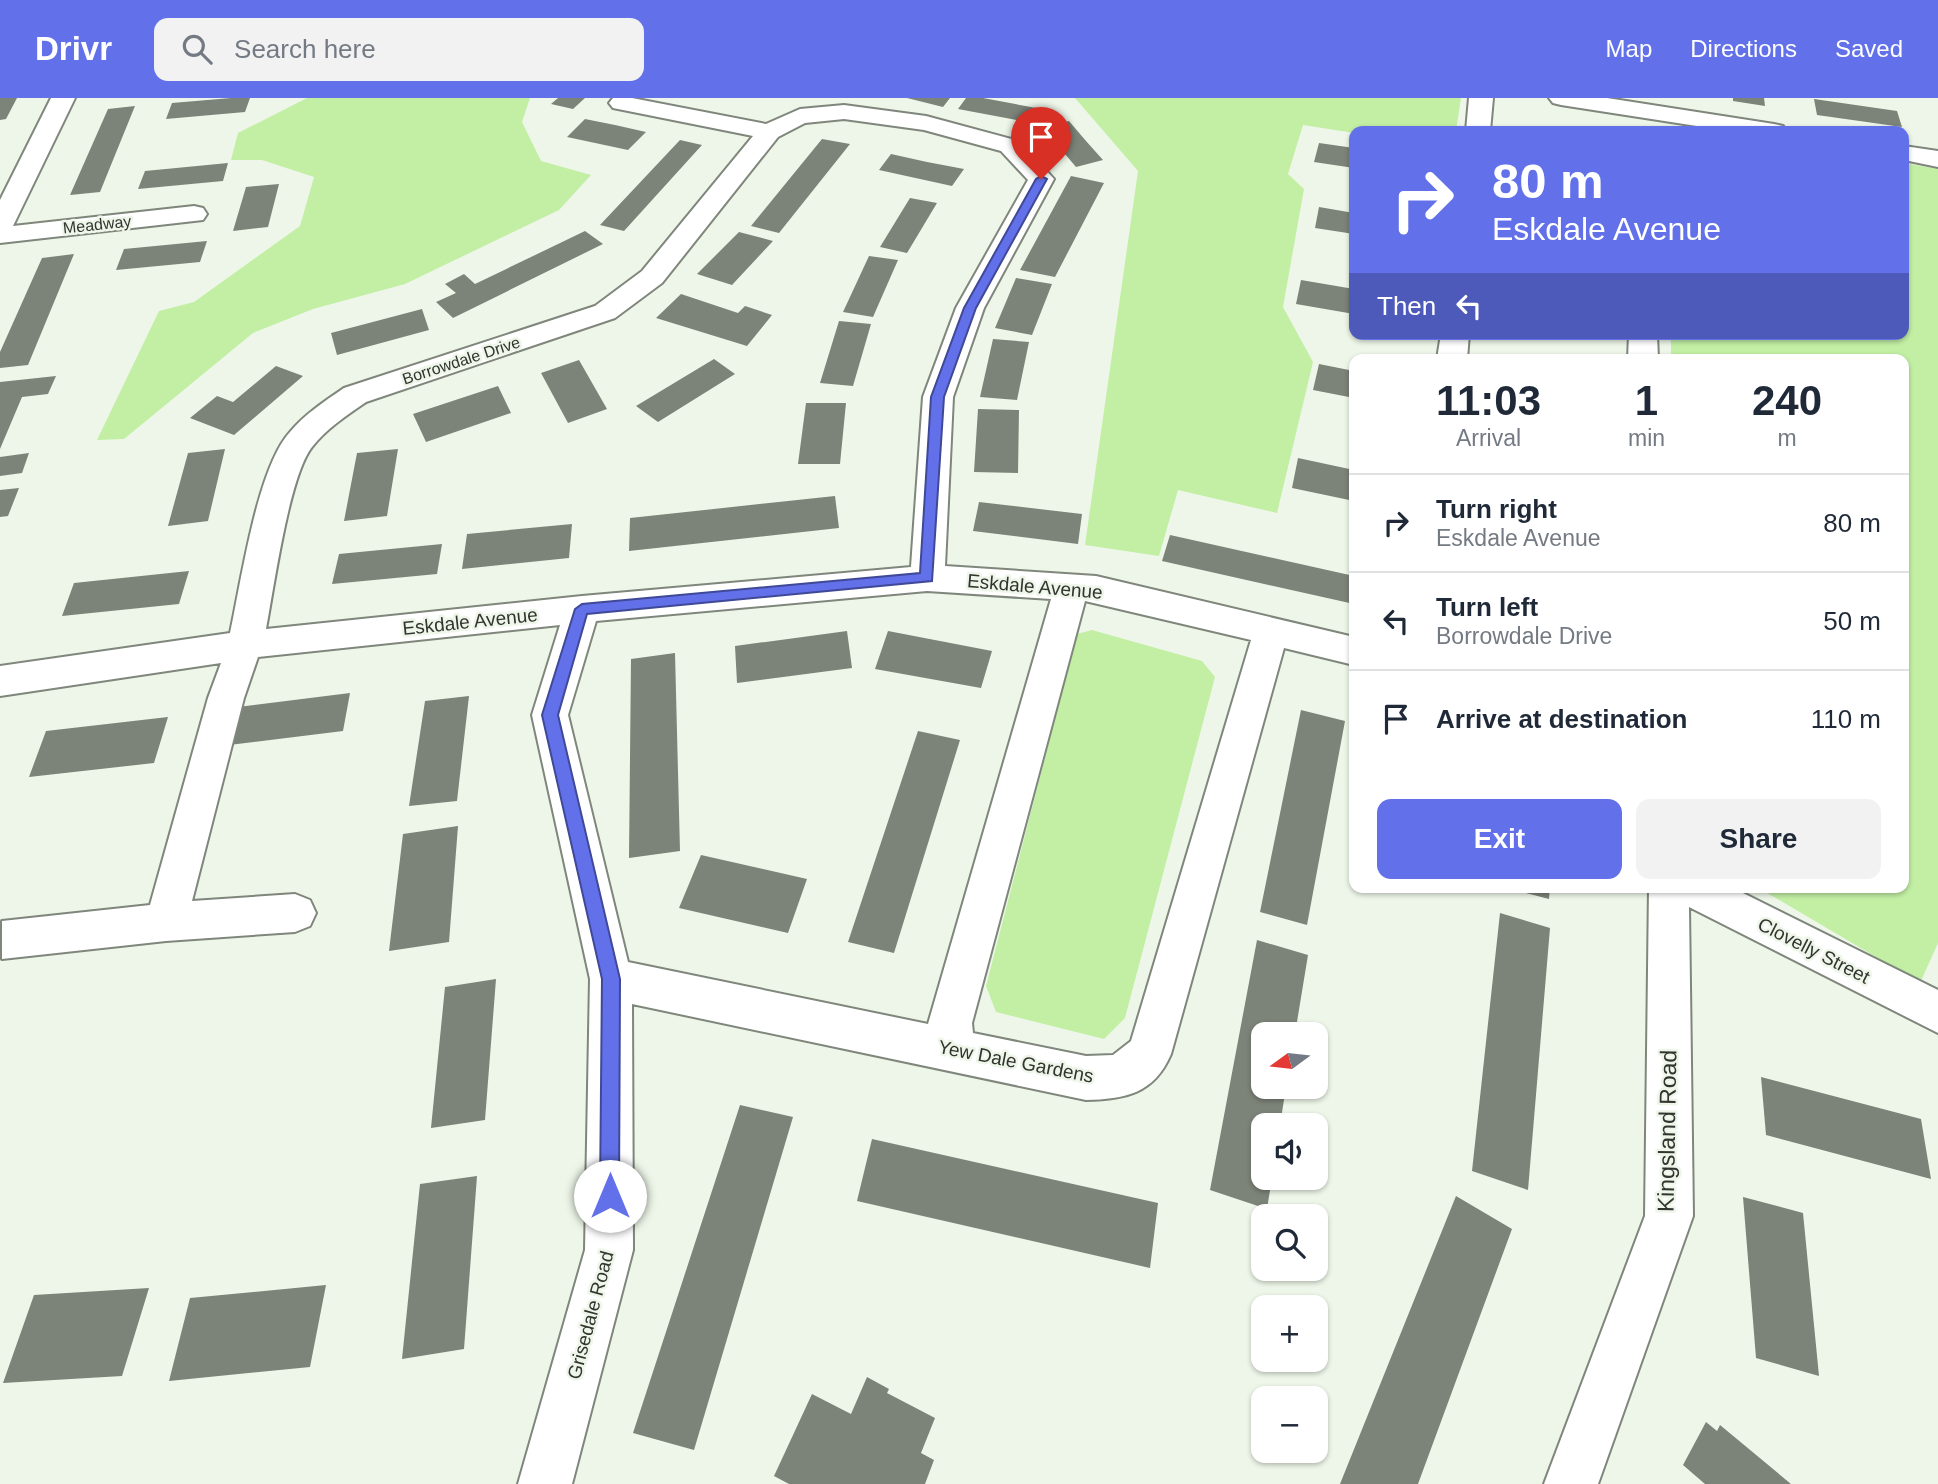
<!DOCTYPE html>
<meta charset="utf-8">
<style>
:root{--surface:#fff;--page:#f2f2f3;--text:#1f2937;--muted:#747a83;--line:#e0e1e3;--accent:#6271e9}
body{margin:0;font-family:Arial,sans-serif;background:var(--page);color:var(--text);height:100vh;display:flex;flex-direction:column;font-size:26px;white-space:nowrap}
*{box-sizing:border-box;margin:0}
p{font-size:23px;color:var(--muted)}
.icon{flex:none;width:38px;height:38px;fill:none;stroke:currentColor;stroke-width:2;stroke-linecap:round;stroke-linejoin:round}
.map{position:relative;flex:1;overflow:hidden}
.details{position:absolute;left:1349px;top:256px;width:560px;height:539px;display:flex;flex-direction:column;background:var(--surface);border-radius:14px;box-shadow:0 2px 5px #0004}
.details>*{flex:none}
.hud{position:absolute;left:1349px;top:28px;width:560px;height:214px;border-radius:14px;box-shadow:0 2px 5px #0004;background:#6271e9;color:#fff;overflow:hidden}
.needle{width:46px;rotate:255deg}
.fabs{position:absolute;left:1251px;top:924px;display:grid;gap:14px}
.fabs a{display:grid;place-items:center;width:77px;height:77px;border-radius:14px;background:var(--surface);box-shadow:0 2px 5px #0004;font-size:35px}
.pin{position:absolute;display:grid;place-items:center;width:60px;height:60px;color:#fff;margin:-72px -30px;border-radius:50% 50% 50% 0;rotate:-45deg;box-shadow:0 0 7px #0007}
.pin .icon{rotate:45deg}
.me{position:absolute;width:77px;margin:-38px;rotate:0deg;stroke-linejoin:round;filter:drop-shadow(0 0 5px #0008)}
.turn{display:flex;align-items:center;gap:24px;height:147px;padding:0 28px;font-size:32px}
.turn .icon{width:91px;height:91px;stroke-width:2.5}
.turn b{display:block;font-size:49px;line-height:60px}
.then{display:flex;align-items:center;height:66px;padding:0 28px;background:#0003;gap:14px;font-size:26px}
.eta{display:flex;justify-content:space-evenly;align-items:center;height:119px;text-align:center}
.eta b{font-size:42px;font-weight:600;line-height:49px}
.action{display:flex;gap:14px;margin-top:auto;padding:14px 28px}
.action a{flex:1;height:80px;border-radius:14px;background:var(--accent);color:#fff;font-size:28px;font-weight:600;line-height:80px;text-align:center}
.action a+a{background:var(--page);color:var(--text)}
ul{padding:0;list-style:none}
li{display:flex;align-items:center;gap:21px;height:98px;padding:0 28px;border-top:2px solid var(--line)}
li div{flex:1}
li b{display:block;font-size:26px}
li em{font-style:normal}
header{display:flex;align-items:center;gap:42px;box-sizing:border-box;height:98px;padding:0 35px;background:var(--accent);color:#fff}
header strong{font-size:33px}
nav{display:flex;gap:38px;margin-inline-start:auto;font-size:24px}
.search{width:490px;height:63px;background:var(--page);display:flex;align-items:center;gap:18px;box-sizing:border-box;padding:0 24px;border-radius:14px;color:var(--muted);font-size:26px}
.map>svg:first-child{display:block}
.green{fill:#c2efa4}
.building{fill:#7c8378}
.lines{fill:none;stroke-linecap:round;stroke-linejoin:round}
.minor-casing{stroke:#7f867b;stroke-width:4}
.minor{fill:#fff;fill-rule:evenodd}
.route{fill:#6271e9;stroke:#404997;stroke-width:2}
.labels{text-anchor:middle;stroke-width:5;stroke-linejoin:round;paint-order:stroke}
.far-street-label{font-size:16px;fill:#31342f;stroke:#eef6e9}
.street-label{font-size:19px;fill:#31342f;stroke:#eef6e9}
.near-street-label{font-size:23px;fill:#31342f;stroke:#eef6e9}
</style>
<header>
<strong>Drivr</strong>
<div class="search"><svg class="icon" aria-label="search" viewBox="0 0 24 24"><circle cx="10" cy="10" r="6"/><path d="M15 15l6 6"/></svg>Search here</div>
<nav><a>Map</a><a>Directions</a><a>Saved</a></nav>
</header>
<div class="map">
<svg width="1938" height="1386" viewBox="0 0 1938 1386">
<rect width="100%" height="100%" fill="#eef6e9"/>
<!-- green -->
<path class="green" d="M307,0h223l-8,24 19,39 50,14 -32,35 -154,74 -92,25 -60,24 -129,106 -27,1 62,-129 35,-9 106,-76 14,-49 -52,-17h-31l7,-27z
M1075,0h386l-5,33 -102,2 -51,-8 -15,49 16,15 -21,118 30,55 -36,151 -99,-23 -19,66 -74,-11 53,-374z
M1904,65l34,6v774l-18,40 -163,-96h147v-528h-233v-25h233z
M1092,532l110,31 13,16 -90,341 -21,21 -108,-27 -10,-26 91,-352z"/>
<!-- building -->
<path class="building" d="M0,0h17l-11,21 -6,1z
M231,0h19l-5,14 -79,7 6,-16z
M558,0h27l-12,11 -22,-5z
M907,0h43l-7,9z
M966,0h17l53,10 -9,14 -69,-13z
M1733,0h31l1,8 -32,-5z
M1814,1l83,12 5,16 -85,-12z
M135,8l-35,86 -30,3 38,-86z
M585,21l30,6 31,7 -18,18 -61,-13z
M1069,23l17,20 17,19 -27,7 -34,-40z
M822,41l28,5 -71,89 -28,-7z
M680,42l22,5 -78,86 -24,-6z
M1319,45l35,5v20l-40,-6z
M891,56l36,8 37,7 -12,17 -73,-16z
M228,65l-5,18 -85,8 7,-18z
M1071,78l33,7 -49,94 -35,-7z
M279,86l-11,43 -35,4 13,-44z
M910,100l27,5 -30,50 -27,-6z
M1319,109l35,6v21l-39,-6z
M585,133l18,13 -150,74 -17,-16 20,-9 -11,-9 19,-10 11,10z
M739,134l34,9 -41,44 -35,-11z
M207,143l-7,21 -84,8 8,-21z
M74,156l-46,111 -28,3v-16l42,-94z
M869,158l29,4 -25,57 -30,-5z
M1016,180l36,6 -20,51 -37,-7z
M1301,182l53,9v25l-58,-10z
M681,196l57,19 7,-7 27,9 -25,31 -91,-28z
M422,211l7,21 -92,25 -6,-22z
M839,223l32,3 -18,62 -33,-3z
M993,241l36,3 -12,58 -37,-3z
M714,261l21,15 -77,48 -22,-16z
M579,262l28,49 -39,14 -27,-50z
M1319,266l35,7v27l-41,-8z
M276,268l27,10 -69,59 -44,-17 27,-22 16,6z
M56,278l-8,18 -26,3 -22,52v-67z
M498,288l13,27 -85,29 -13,-28z
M806,305h40l-6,61h-42z
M978,311l41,1 -1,63 -44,-1z
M225,351l-17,72 -40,5 20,-73z
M398,351l-11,67 -43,5 13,-68z
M29,355l-7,20 -22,3v-19z
M1298,360l56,12v31l-62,-13z
M19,390l-11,28 -8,1v-27z
M835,398l4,32 -210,23 1,-33z
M979,404l103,12 -4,30 -105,-13z
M572,426l-3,34 -107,11 5,-35z
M1170,437l184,41v28l-192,-43z
M442,446l-5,30 -105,10 7,-30z
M189,473l-10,33 -117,12 12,-33z
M847,533l5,37 -115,15 -2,-37z
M888,533l104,20 -11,37 -106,-19z
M675,555l5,198 -51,7 2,-199z
M350,595l-7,38 -114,14 9,-38z
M469,598l-12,105 -48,5 16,-105z
M1301,612l44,11 -38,204 -47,-13z
M168,619l-14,46 -125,14 17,-46z
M918,633l42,9 -66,213 -46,-11z
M458,728l-9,116 -60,9 14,-117z
M701,757l106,24 -19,54 -109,-25z
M1507,789h43l-1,12 -42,-11z
M1500,815l50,15 -22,262 -56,-19z
M1257,842l51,15 -13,79h-31v53h22l-6,38h-16v53h8l-5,31 -57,-19z
M496,881l-11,141 -54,8 14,-141z
M1761,979l160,42 10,60 -165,-44z
M740,1007l53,12 -99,333 -61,-17z
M872,1041l286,64 -8,65 -293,-67z
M477,1078l-13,173 -62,10 18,-175z
M1456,1098l56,33 -94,255h-78z
M1743,1099l60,16 16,163 -63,-18z
M326,1187l-16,82 -141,14 21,-83z
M149,1190l-27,88 -119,7 31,-88z
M867,1279l22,12 -2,4 48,25 -14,35 13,7 -9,24h-136l-15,-8 38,-82 39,20z
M1706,1324l11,9 3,-6 71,59h-86l-22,-19z"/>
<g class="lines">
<!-- minor casing -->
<g class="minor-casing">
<path id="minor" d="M51,0h24l-62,128 181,-20 9,2 4,6 -4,6 -203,23v-43z
M613,0h19l134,26 34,-15 44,-4 82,11 93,25 35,38 -70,129 -31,89 -8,169 151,10 258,61v28l-70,-17 -113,406c-17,40 -46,45 -85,46l-454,-96 1,246 -61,234h-54l67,-234 5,-271 -58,-264 28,-90 -302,32 -14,41 -52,203 103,-7 15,6 6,13 -6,13 -15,6 -129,9 -164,18v-38l148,-16 58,-207 13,-35 -221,33v-30l230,-33c11,-50 27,-165 60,-201 15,-18 35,-31 54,-44l251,-82 47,-35 111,-135 -140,-28 -4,-5zM844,21l80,11 77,21 27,29 -72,128 -33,89 -12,170 -329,29 -316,33c8,-42 23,-153 46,-182 14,-18 35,-32 54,-45l249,-84 47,-35 116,-146 27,-14zM927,493l124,8 -123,425 -300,-62 -60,-247 28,-94zM1085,503l166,39 -120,401 -18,14 -27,1 -113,-23 -1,-10z
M1469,0h24l-3,33h-24z
M1549,0h58l167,26 9,2 3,5h-57l-168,-26 -8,-2z
M1904,48l34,5v16l-34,-7z
M1441,236h28l-2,25h-30z
M1629,236h28l1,25h-30z
M1649,789h82l207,103v43l-249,-126 4,309 -95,268h-54l101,-268z"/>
</g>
<!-- minor -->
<use href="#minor" class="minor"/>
</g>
<!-- route -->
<path class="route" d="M1041,78l6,3 -71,129 -32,89 -12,184 -345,33 -29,101 62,264 -1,217 -2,6 -7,3 -7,-3 -3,-6 2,-217 -60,-264 33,-106 7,-5 338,-31 11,-176 33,-89 72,-129z"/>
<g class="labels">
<!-- far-street labels -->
<g class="far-street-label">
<text transform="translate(97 126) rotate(-6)" y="6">Meadway</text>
<text transform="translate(461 262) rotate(-18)" y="6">Borrowdale Drive</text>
</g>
<!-- street labels -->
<g class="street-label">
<text transform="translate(1035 488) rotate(5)" y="7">Eskdale Avenue</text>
<text transform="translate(470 523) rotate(-6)" y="7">Eskdale Avenue</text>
<text transform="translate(1814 852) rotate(27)" y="7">Clovelly Street</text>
<text transform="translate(1016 963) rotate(11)" y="7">Yew Dale Gardens</text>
<text transform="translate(590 1217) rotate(-75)" y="7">Grisedale Road</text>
</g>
<!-- near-street labels -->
<g class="near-street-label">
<text transform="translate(1667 1033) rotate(-89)" y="8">Kingsland Road</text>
</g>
</g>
</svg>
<div class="fabs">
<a><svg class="needle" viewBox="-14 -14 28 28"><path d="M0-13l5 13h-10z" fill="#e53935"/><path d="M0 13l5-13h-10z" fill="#747a83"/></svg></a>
<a><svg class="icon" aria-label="sound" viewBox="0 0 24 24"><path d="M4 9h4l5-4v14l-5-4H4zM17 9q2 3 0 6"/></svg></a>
<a><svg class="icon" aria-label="search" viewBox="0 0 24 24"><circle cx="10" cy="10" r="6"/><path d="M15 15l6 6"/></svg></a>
<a>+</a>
<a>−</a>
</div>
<div class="pin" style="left:1041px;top:81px;background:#d93025"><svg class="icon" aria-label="arrive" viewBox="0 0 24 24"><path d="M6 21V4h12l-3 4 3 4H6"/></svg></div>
<svg class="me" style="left:610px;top:1098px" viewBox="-20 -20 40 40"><circle r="19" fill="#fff"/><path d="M0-13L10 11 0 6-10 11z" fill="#6271e9"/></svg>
<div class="hud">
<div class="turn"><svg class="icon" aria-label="right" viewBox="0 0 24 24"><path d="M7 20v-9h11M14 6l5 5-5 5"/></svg><div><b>80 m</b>Eskdale Avenue</div></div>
<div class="then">Then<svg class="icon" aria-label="left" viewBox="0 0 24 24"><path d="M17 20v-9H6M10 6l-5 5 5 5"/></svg></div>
</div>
<section class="details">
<div class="eta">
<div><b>11:03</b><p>Arrival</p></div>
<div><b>1</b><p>min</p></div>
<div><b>240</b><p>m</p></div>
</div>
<ul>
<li><svg class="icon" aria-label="right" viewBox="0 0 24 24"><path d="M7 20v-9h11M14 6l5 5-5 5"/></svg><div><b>Turn right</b><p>Eskdale Avenue</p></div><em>80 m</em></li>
<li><svg class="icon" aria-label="left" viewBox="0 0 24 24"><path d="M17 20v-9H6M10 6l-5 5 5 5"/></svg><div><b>Turn left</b><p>Borrowdale Drive</p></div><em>50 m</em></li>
<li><svg class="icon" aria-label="arrive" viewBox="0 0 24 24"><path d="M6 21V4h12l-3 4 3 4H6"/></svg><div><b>Arrive at destination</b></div><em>110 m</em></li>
</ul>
<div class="action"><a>Exit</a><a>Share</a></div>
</section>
</div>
